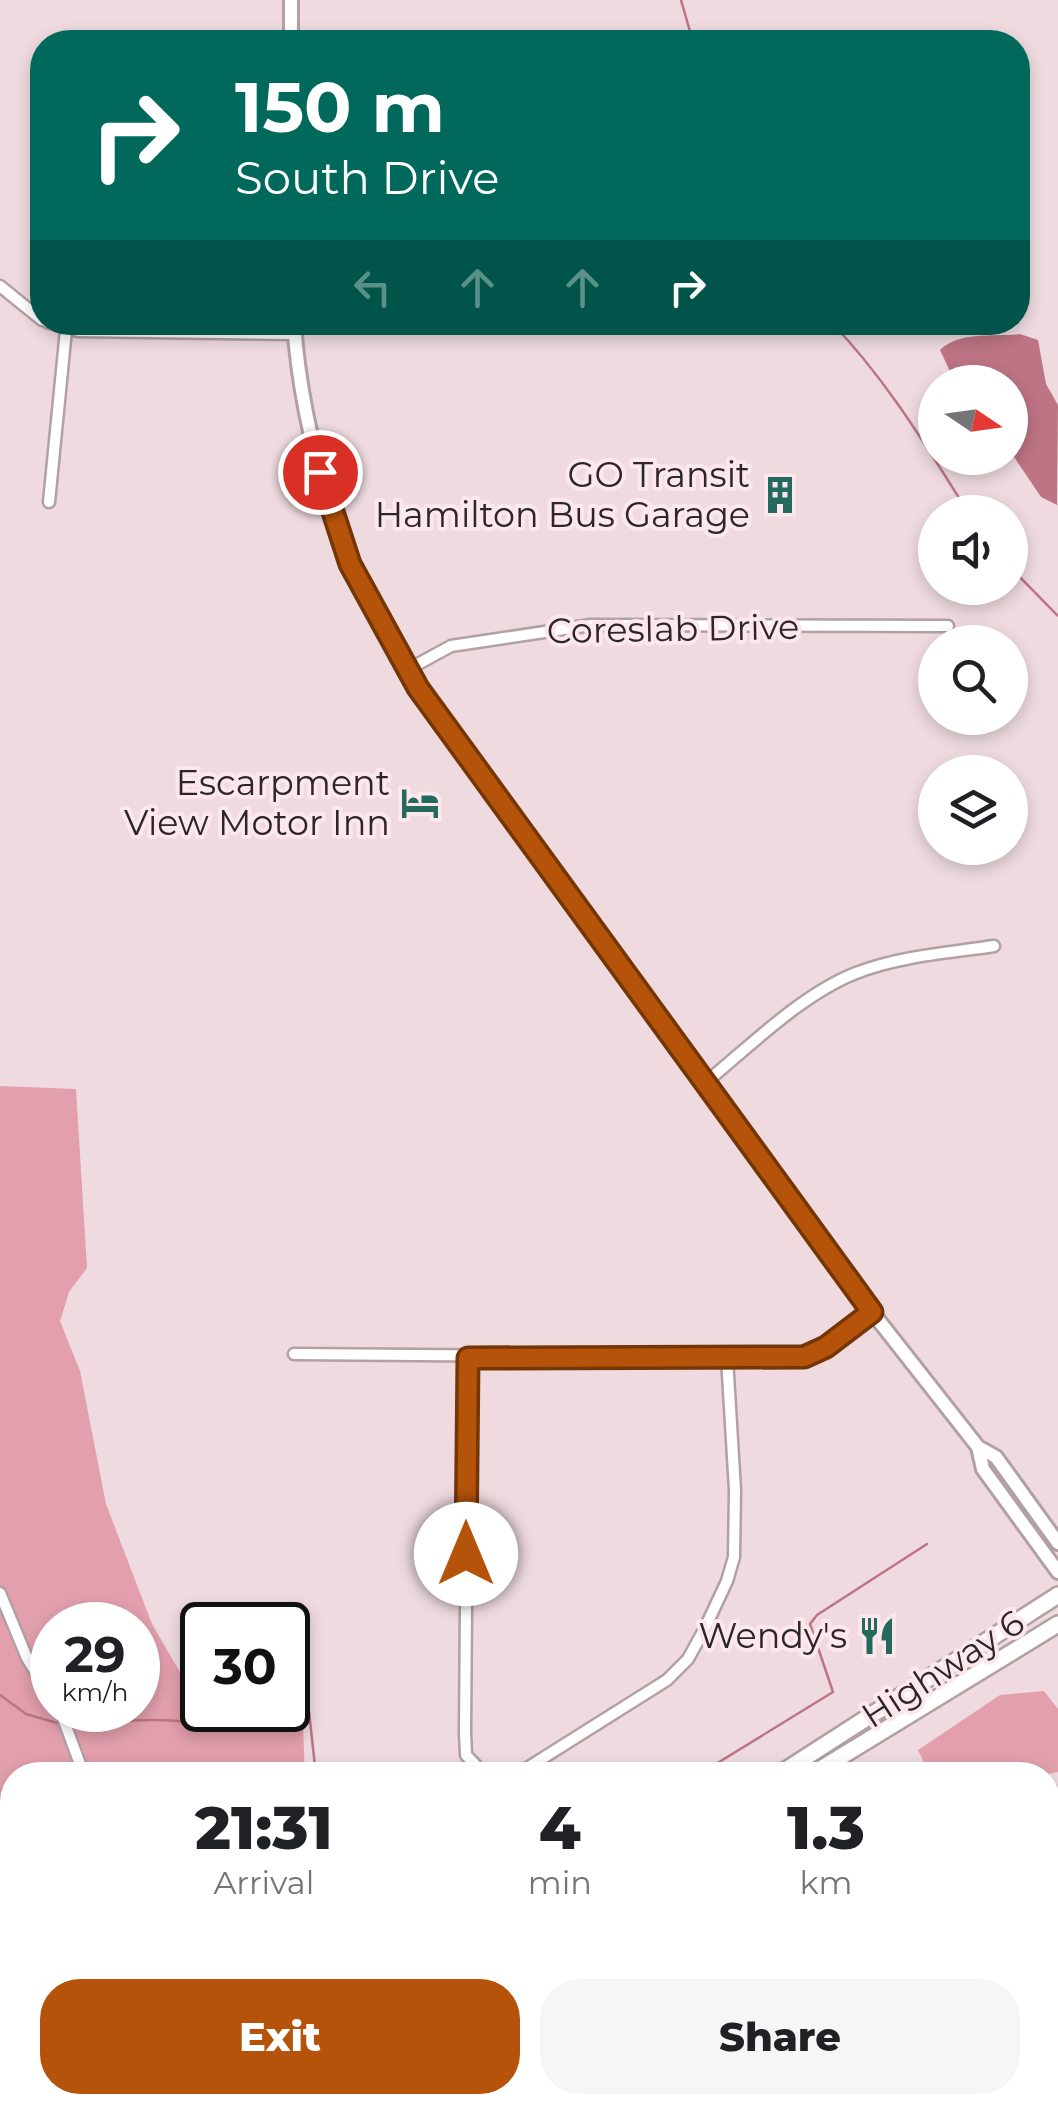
<!DOCTYPE html>
<style>
:root{--surface:#fff;--page:#f6f6f6;--text:#202124;--muted:#757577;--accent:#b45309}
body{margin:0;font-family:Montserrat,sans-serif;background:var(--page);color:var(--text);height:100vh;display:flex;flex-direction:column;font-size:38px;white-space:nowrap}
*{box-sizing:border-box;margin:0}
p{font-size:32px;color:var(--muted)}
.icon{flex:none;width:55px;height:55px;fill:none;stroke:currentColor;stroke-width:2;stroke-linecap:round;stroke-linejoin:round}
.map{position:relative;flex:1;overflow:hidden}
.details{position:absolute;left:0px;top:1762px;width:1060px;height:352px;display:flex;flex-direction:column;background:var(--surface);border-radius:40px 40px 0 0;box-shadow:0 5px 15px #0003}
.details>*{flex:none}
.guide{position:absolute;left:30px;top:30px;width:1000px;height:305px;border-radius:40px;box-shadow:0 5px 15px #0003;background:#00695c;color:#fff;overflow:hidden}
.needle{width:65px;rotate:103deg}
.buttons{position:absolute;left:918px;top:365px;display:grid;gap:20px}
.buttons a{display:grid;place-items:center;width:110px;height:110px;border-radius:50%;background:var(--surface);box-shadow:0 5px 15px #0003;font-size:50px}
.speed{position:absolute;left:30px;top:1602px;display:flex;gap:20px;font-size:50px;font-weight:700;text-align:center}
.speed>*{display:grid;place-content:center;width:130px;height:130px;border-radius:50%;background:var(--surface);box-shadow:0 5px 15px #0003;line-height:1}
.speed small{font-size:25px;font-weight:400}
.speed .limit{border:5px solid #111;border-radius:15px;background:#fff;color:#111}
.pin{position:absolute;display:grid;place-items:center;width:85px;height:85px;color:#fff;margin:-42px;border:5px solid #fff;border-radius:50%;box-shadow:0 2px 10px #0007}
.me{position:absolute;width:110px;margin:-55px;rotate:0deg;stroke-linejoin:round;filter:drop-shadow(0 0 8px #0008)}
.turn{display:flex;align-items:center;gap:35px;height:210px;padding:0 40px;font-size:45px}
.turn .icon{width:130px;height:130px;stroke-width:2.5}
.turn b{display:block;font-size:70px;line-height:85px}
.lanes{display:flex;align-items:center;height:95px;padding:0 40px;background:#0003;justify-content:center;gap:50px;direction:ltr}
.lanes .off{opacity:.35}
.eta{display:flex;justify-content:space-evenly;align-items:center;height:170px;text-align:center}
.eta b{font-size:60px;font-weight:800;line-height:70px}
.primary-button{display:flex;gap:20px;margin-top:auto;padding:20px 40px}
.primary-button a{flex:1;height:115px;border-radius:40px;background:var(--accent);color:#fff;font-size:40px;font-weight:800;line-height:115px;text-align:center}
.primary-button a+a{background:var(--page);color:var(--text)}
.map>svg:first-child{display:block}
.green{fill:#e39fad;fill-rule:evenodd}
.water{fill:#bd7485}
.lines{fill:none;stroke-linecap:round;stroke-linejoin:round}
.stream{stroke:#bd7485;stroke-width:2.5}
.minor-casing{stroke:#b2a0a3;stroke-width:15}
.major-casing{stroke:#b2a0a3;stroke-width:18}
.highway-casing{stroke:#b2a0a3;stroke-width:20}
.minor{stroke:#fff;stroke-width:10}
.major{stroke:#fff;stroke-width:12}
.highway{stroke:#fff;stroke-width:15}
.route-casing{stroke:#753606;stroke-width:25}
.route{stroke:#b45309;stroke-width:18}
.labels{text-anchor:middle;stroke-width:8;stroke-linejoin:round;paint-order:stroke}
.poi-label{font-size:35px;fill:#2d2627;stroke:#fce8ec;text-anchor:end}
.street-label{font-size:35px;fill:#2d2627;stroke:#fce8ec}
</style>
<div class="map">
<svg width="1058" height="2113" viewBox="0 0 1058 2113">
<rect width="100%" height="100%" fill="#efdbdf"/>
<!-- green -->
<path class="green" d="M0,1086l76,3 11,179 -18,24 -9,29 20,50 26,133 46,120 29,50 21,1v35h86v-32l13,1 4,96h-293v121l-3,-1 -3,-36 -6,-1zM52,1625h86v85h-86z
M1044,1691l14,18v63l-17,3h-111l-12,-25 82,-55z
M374,2103v-1l65,1 -2,10h-93z"/>
<!-- water -->
<path class="water" d="M1020,334l18,6 8,44 12,21 -1,100 -16,-8 -31,-46v-69h-55l-15,-32c19,-19 54,-13 80,-16z"/>
<g class="lines">
<!-- stream -->
<path class="stream" d="M681,0l12,42
M831,322c55,57 95,124 137,190
M1010,567l48,49
M0,1695l26,19 31,9
M281,1710l28,2 7,63
M206,1720l27,-10
M72,1727c42,-7 82,-10 125,-4
M698,1775l135,-83 -23,-68 7,-9 110,-71"/>
<!-- minor casing -->
<g class="minor-casing">
<path id="minor" d="M0,286l42,34
M47,322l31,9 216,3
M49,502l17,-172
M407,670l44,-24 140,-21 357,1
M705,1083c44,-36 97,-89 151,-110 43,-17 92,-20 138,-27
M294,1354l490,4c36,-2 60,-25 88,-46
M468,1358l-3,375 1,22 19,20
M0,1593l27,65 25,40
M60,1710l24,65
M516,1775l151,-95 21,-21 17,-31 22,-47 7,-24 1,-67 -8,-132
M527,2102l7,11
M63,2113l8,-11"/>
</g>
<!-- major casing -->
<g class="major-casing">
<path id="major" d="M291,42v-42
M294,322c5,81 27,164 55,240 14,37 37,74 58,108l465,642 106,135 18,10 62,86
M978,1447l5,22 75,103"/>
</g>
<!-- highway casing -->
<g class="highway-casing">
<path id="highway" d="M778,1775l280,-180
M811,1775l247,-151
M245,2113l17,-11
M278,2113l17,-11"/>
</g>
<!-- minor -->
<use href="#minor" class="minor"/>
<!-- major -->
<use href="#major" class="major"/>
<!-- highway -->
<use href="#highway" class="highway"/>
</g>
<g class="lines">
<!-- route casing -->
<g class="route-casing">
<path id="route" d="M320,472l30,92 68,124 454,624 -46,35 -22,10 -336,1 -2,196"/>
</g>
<!-- route -->
<use href="#route" class="route"/>
</g>
<!-- icons -->
<defs>
<g id="building-bare" transform="scale(3)"><path d="M-4-6H4V6H1V3H-1V6H-4ZM-2.5-4.3h1.7v1.8h-1.7ZM.8-4.3h1.7v1.8H.8ZM-2.5-1h1.7V.8h-1.7ZM.8-1h1.7V.8H.8Z" fill="#24695d" stroke="#fce8ec" stroke-width="2.5" paint-order="stroke"/></g>
<g id="hotel-bare" transform="scale(3)"><path d="M-6-4.5h1.5V1H6V5H4.5V3h-9V5H-6ZM-4 0a1.8 1.8 0 1 1 3.6 0ZM.5 0V-2.5h3Q6-2.5 6 0Z" fill="#24695d" stroke="#fce8ec" stroke-width="2.5" paint-order="stroke"/></g>
<g id="restaurant-bare" transform="scale(3)"><path d="M-5-6h1v4h1v-4h1v4h1v-4h1v5L-1.5 .5V6h-2V.5L-5-1ZM5-6V6H3V1.5H1.5Q1.5-4 5-6Z" fill="#24695d" stroke="#fce8ec" stroke-width="2.5" paint-order="stroke"/></g>
</defs>
<g fill-rule="evenodd">
<use href="#building-bare" x="780" y="495"/>
<use href="#hotel-bare" x="420" y="803"/>
<use href="#restaurant-bare" x="877" y="1636"/>
</g>
<g class="labels">
<!-- poi labels -->
<g class="poi-label">
<text x="750" y="487">GO Transit<tspan x="750" dy="40">Hamilton Bus Garage</tspan></text>
<text x="390" y="795">Escarpment<tspan x="390" dy="40">View Motor Inn</tspan></text>
<text x="847" y="1648">Wendy's</text>
</g>
<!-- street labels -->
<g class="street-label">
<text transform="translate(673 629) rotate(-1)" y="12">Coreslab Drive</text>
<text transform="translate(943 1669) rotate(-33)" y="12">Highway 6</text>
</g>
</g>
</svg>
<div class="buttons">
<a><svg class="needle" viewBox="-14 -14 28 28"><path d="M0-13l5 13h-10z" fill="#e53935"/><path d="M0 13l5-13h-10z" fill="#757577"/></svg></a>
<a><svg class="icon" aria-label="sound" viewBox="0 0 24 24"><path d="M4 9h4l5-4v14l-5-4H4zM17 9q2 3 0 6"/></svg></a>
<a><svg class="icon" aria-label="search" viewBox="0 0 24 24"><circle cx="10" cy="10" r="6"/><path d="M15 15l6 6"/></svg></a>
<a><svg class="icon" aria-label="layers" viewBox="0 0 24 24"><path d="M12 4l9 5-9 5-9-5zM3 14l9 5 9-5"/></svg></a>
</div>
<div class="speed"><div>29<small>km/h</small></div><div class="limit">30</div></div>
<div class="pin" style="left:320px;top:472px;background:#d93025"><svg class="icon" aria-label="arrive" viewBox="0 0 24 24"><path d="M6 21V4h12l-3 4 3 4H6"/></svg></div>
<svg class="me" style="left:466px;top:1554px" viewBox="-20 -20 40 40"><circle r="19" fill="#fff"/><path d="M0-13L10 11 0 6-10 11z" fill="#b45309"/></svg>
<div class="guide">
<div class="turn"><svg class="icon" aria-label="right" viewBox="0 0 24 24"><path d="M7 20v-9h11M14 6l5 5-5 5"/></svg><div><b>150 m</b>South Drive</div></div>
<div class="lanes"><svg class="icon off" aria-label="left" viewBox="0 0 24 24"><path d="M17 20v-9H6M10 6l-5 5 5 5"/></svg><svg class="icon off" aria-label="ahead" viewBox="0 0 24 24"><path d="M12 20V5M6 11l6-6 6 6"/></svg><svg class="icon off" aria-label="ahead" viewBox="0 0 24 24"><path d="M12 20V5M6 11l6-6 6 6"/></svg><svg class="icon" aria-label="right" viewBox="0 0 24 24"><path d="M7 20v-9h11M14 6l5 5-5 5"/></svg></div>
</div>
<section class="details">
<div class="eta">
<div><b>21:31</b><p>Arrival</p></div>
<div><b>4</b><p>min</p></div>
<div><b>1.3</b><p>km</p></div>
</div>
<div class="primary-button"><a>Exit</a><a>Share</a></div>
</section>
</div>
